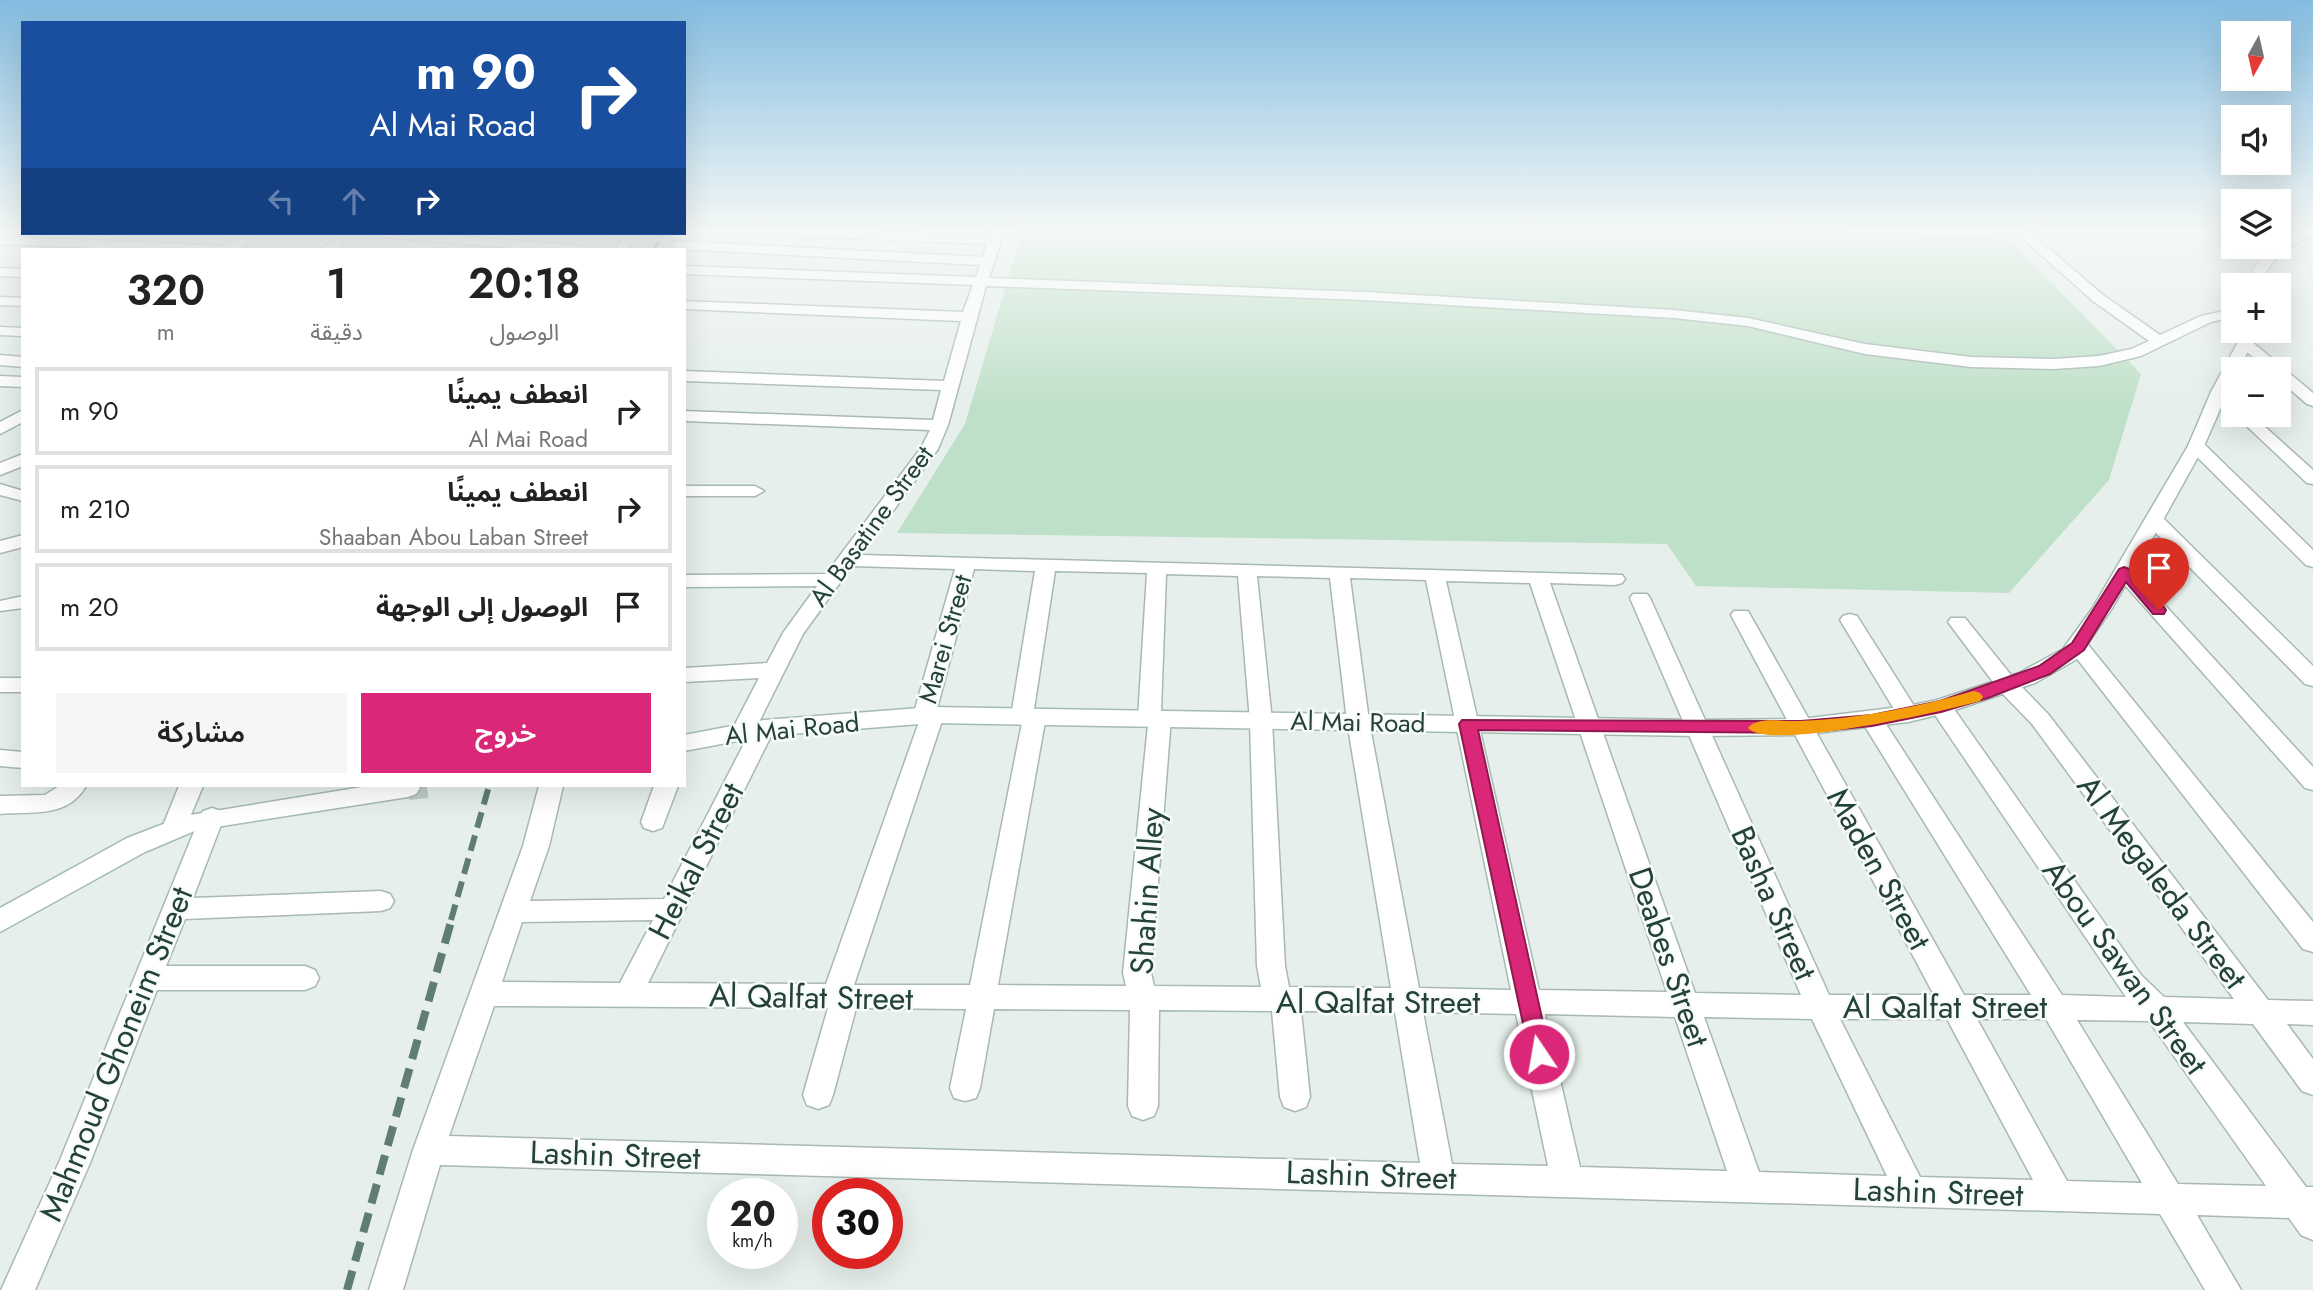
<!DOCTYPE html>
<html lang="ar">
<meta charset="utf-8">
<style>
:root{--surface:#fff;--page:#f6f6f6;--text:#222;--muted:#767676;--line:#e0e0e0;--accent:#db2777}
body{margin:0;font-family:Jost,"Noto Sans Arabic",sans-serif;background:var(--page);color:var(--text);direction:rtl;height:100vh;display:flex;flex-direction:column;font-size:26px;white-space:nowrap}
*{box-sizing:border-box;margin:0}
p{font-size:23px;color:var(--muted)}
.icon{flex:none;width:38px;height:38px;fill:none;stroke:currentColor;stroke-width:2;stroke-linecap:round;stroke-linejoin:round}
.map{position:relative;flex:1;overflow:hidden;direction:ltr}
.details{position:absolute;left:21px;top:248px;width:665px;height:539px;display:flex;flex-direction:column;background:var(--surface);border-radius:0px;box-shadow:0 7px 28px #0002;direction:rtl}
.details>*{flex:none}
.banner{position:absolute;left:21px;top:21px;width:665px;height:214px;border-radius:0px;box-shadow:0 7px 28px #0002;direction:rtl;background:#1a4fa0;color:#fff;overflow:hidden}
.needle{width:46px;rotate:188deg}
.controls{position:absolute;left:2221px;top:21px;display:grid;gap:14px}
.controls a{display:grid;place-items:center;width:70px;height:70px;border-radius:0px;background:var(--surface);box-shadow:0 7px 28px #0002;font-size:35px}
.speed{position:absolute;left:707px;top:1178px;display:flex;gap:14px;font-size:35px;font-weight:700;text-align:center}
.speed>*{display:grid;place-content:center;width:91px;height:91px;border-radius:50%;background:var(--surface);box-shadow:0 7px 28px #0002;line-height:1}
.speed small{font-size:18px;font-weight:400}
.speed .limit{border:10px solid #d22;background:#fff;color:#111}
.pin{position:absolute;display:grid;place-items:center;width:60px;height:60px;color:#fff;margin:-72px -30px;border-radius:50% 50% 50% 0;rotate:-45deg;box-shadow:0 0 7px #0007}
.pin .icon{rotate:45deg}
.me{position:absolute;width:77px;margin:-38px;rotate:348deg;stroke-linejoin:round;filter:drop-shadow(0 0 5px #0008)}
.turn{display:flex;align-items:center;gap:24px;height:147px;padding:0 35px;font-size:32px}
.turn .icon{width:91px;height:91px;stroke-width:2.5}
.turn b{display:block;font-size:49px;line-height:60px}
.lanes{display:flex;align-items:center;height:66px;padding:0 35px;background:#0003;justify-content:center;gap:35px;direction:ltr}
.lanes .off{opacity:.35}
.eta{display:flex;justify-content:space-evenly;align-items:center;height:119px;text-align:center}
.eta b{font-size:42px;font-weight:600;line-height:49px}
.action{display:flex;gap:14px;margin-top:auto;padding:14px 35px}
.action a{flex:1;height:80px;border-radius:0px;background:var(--accent);color:#fff;font-size:28px;font-weight:600;line-height:80px;text-align:center}
.action a+a{background:var(--page);color:var(--text)}
ul{padding:0;list-style:none}
li{display:flex;align-items:center;gap:21px;height:88px;margin:0 14px 10px;padding:0 21px;border:4px solid var(--line);border-radius:0px}
li div{flex:1}
li b{display:block;font-size:26px}
li em{font-style:normal}
.map>svg:first-child{display:block}
.green{fill:#bfe0c8}
.lines{fill:none;stroke-linecap:round;stroke-linejoin:round}
.secondary-tunnel{stroke:#bfccc8;stroke-width:24;stroke-dasharray:24 11;stroke-linecap:butt}
.street-casing{stroke:#a8b8b2;stroke-width:3}
.secondary-casing{stroke:#a4bbb3;stroke-width:3}
.street{fill:#fff;fill-rule:evenodd}
.secondary{fill:#fff;fill-rule:evenodd}
.rail-far2{stroke:#5f7d75;stroke-width:3.5;stroke-dasharray:10 4.5;stroke-linecap:butt}
.rail-far1{stroke:#5f7d75;stroke-width:6;stroke-dasharray:16 8;stroke-linecap:butt}
.rail{stroke:#5f7d75;stroke-width:8;stroke-dasharray:20 10;stroke-linecap:butt}
.route{fill:#db2777;stroke:#8e194d;stroke-width:2}
.slow{fill:#f59e0b}
.labels{text-anchor:middle;stroke-width:5;stroke-linejoin:round;paint-order:stroke}
.street-label{font-size:26px;fill:#24423a;stroke:#f7fbf9}
.near-street-label{font-size:32px;fill:#24423a;stroke:#f7fbf9}
</style>
<div class="map">
<svg width="2313" height="1290" viewBox="0 0 2313 1290">
<rect width="100%" height="100%" fill="#e6efeb"/>
<!-- green -->
<path class="green" d="M1023,228h726l259,10 133,136 -32,106 -100,113 -313,-7 -29,-42 -770,-11 68,-109z"/>
<g class="lines">
<!-- secondary-tunnel -->
<path class="secondary-tunnel" d="M408,788l19,-2"/>
<!-- street casing -->
<g class="street-casing">
<path id="street" d="M687,228h110l193,8 3,-8h12l-16,50 376,14 309,18 74,8 117,26 106,13 82,2 46,-3 32,-7 18,-8 -56,-40 -82,-73h14l78,67 57,40 41,-19 32,-7v8l-22,5 -70,34 -42,10 -46,3 -82,-2 -106,-13 -117,-28 -74,-8 -309,-18 -379,-14 -38,139 -10,24 -77,106 761,20 3,4 -3,4 -7,2 -65,-2 145,410 106,2 -171,-397 3,-4h14l3,4 179,397h105l-203,-380 3,-4h14l216,384h67l-170,-275 3,-5 8,-3 8,3 182,280 64,2 -193,-285 -3,-5 3,-5 8,-2 8,2 192,273 23,22 70,2 -202,-275 -33,-34 -51,-68 3,-4h14l50,62 33,34 220,286 45,1v24l-26,-1 26,35v36l-11,-4 -49,-67 -70,-2 123,165h7v53l-12,-5 -12,-17 -92,-3 44,75h-36l-45,-76 -1720,-49 -37,125h-34l44,-140 110,-304 16,-60h24l-14,60 -19,55 134,-2 83,-161 -13,-1 -3,-5 28,-54 -75,4v-14l83,-5 16,-30 34,-47 -133,1v-12l142,-1 95,-126 9,-18 -246,-9v-10l249,9 8,-30 -257,-9v-10l260,10 17,-60 -277,-12v-8l279,11 10,-27 -289,-11v-8l292,11 4,-12 -303,-16 -6,-4 6,-4 306,16 4,-13 -294,-12zM852,566l103,3 -42,147 6,6 -93,262 -178,-1 127,-255 -3,-5 -13,-1 44,-88zM974,569l61,2 -24,145 3,5 8,2 -52,262h-116l90,-270 -7,-6zM1055,571l92,2 -9,145 3,5 7,2 -25,248 3,13 -128,-1 48,-269 -3,-5 -9,-2zM1166,574l72,2 12,145 7,245 4,21 -107,-1 -3,-13 20,-255 -3,-5 -7,-2zM1257,576l73,2 17,143 44,267 -102,-1 -4,-21 -13,-245zM1350,578l76,2 85,410 -92,-2 -50,-267zM1446,581l84,2 137,409 -128,-2zM653,920l-33,63 -118,-1 20,-60zM494,1006l334,2 -25,87 4,10 11,4 11,-4 4,-10 23,-87 110,1 -16,79 4,10 11,3 11,-3 4,-10 14,-79 136,1 -2,96 4,10 11,4 11,-4 4,-10 1,-96 113,1 8,86 4,10 11,4 11,-4 4,-10 -9,-86 94,1 25,151 -971,-27zM1423,1012l93,2 32,152 -96,-2zM1545,1014l130,3 52,154 -147,-4zM1704,1017l108,2 75,157 -128,-4zM1840,1019h107l86,161 -113,-3zM1977,1019h69l96,164 -75,-2zM2077,1020l72,1 117,165 -88,-2z
M2278,228h16l16,6 -6,4 -26,-5z
M247,233h15l-20,14 4,3h-93l-153,-6v-8l226,10z
M374,233h48l159,13 7,4h-50l-158,-13z
M0,268l23,1v8l-23,-1z
M0,297l23,1v8l-23,-1z
M0,327l23,1v8l-23,-1z
M2246,340l5,1 62,52v13l-6,-2 -29,-25v-10h-11l-26,-22 -2,-3 2,-3z
M0,355l23,2v10l-23,-2z
M0,376l23,1v10l-23,-1z
M2219,387l14,9v14l-6,-2 -16,-16z
M2235,415h17l61,55v14l-6,-1z
M2196,441l6,1 111,108v17l-7,-2 -116,-115 -2,-4 2,-4z
M23,454v12l-23,9v-12z
M0,484l23,7v10l-23,-6z
M684,486h71l9,5 -9,5h-71z
M2154,514l7,2 152,150v20l-8,-2 -158,-160 -2,-4z
M23,535v12l-23,6v-12z
M2124,566l7,2 182,199v23l-8,-2 -188,-212 -3,-4z
M23,596v12l-23,3v-10z
M1850,614l7,2 59,93 3,5 -3,5 -8,3 -8,-3 -60,-99 3,-4z
M2078,639l7,2 228,281v30l-10,-3 -232,-298 -4,-5 4,-5z
M0,678h23v14h-23z
M0,750l23,2v16l-23,-2z
M59,786h27c-19,33 -55,25 -86,28v-18l45,-1z
M179,786h24l-20,48 -9,3 -9,-3 -3,-6z
M654,786h24l-16,42 -9,3 -9,-3 -3,-6z
M212,808l9,3 3,6 -31,81 188,-7 9,3 4,7 -4,7 -9,3 -196,8 -19,47h139l10,4 4,8 -4,8 -10,4h-148l-67,173 -55,127h-34l59,-130 140,-343 3,-6z"/>
</g>
<!-- secondary casing -->
<g class="secondary-casing">
<path id="secondary" d="M2309,228h4v7c-26,11 -44,24 -52,50h-14c5,-16 13,-27 25,-38h6l2,-5z
M349,233h15l-30,17h-16z
M628,233h12l-13,17h-12z
M2244,331h14l-19,38h-6v11l-29,66 -41,74 -52,90 -34,49 -42,24 -86,29 -41,10 -107,13 -106,1 -762,-13 -169,13 -80,15v-16l80,-15 169,-13 762,13 106,-1 107,-13 29,-6 82,-27 44,-24 29,-40 96,-163 23,-54z
M23,410v12l-23,12v-12z
M368,786h51l1,2 -4,6 -8,3 -211,33 -52,22 -145,80v-24l127,-70 57,-22z"/>
</g>
<!-- street -->
<use href="#street" class="street"/>
<!-- secondary -->
<use href="#secondary" class="secondary"/>
<!-- rail-far2 -->
<path class="rail-far2" d="M654,250l10,-17"/>
<!-- rail-far1 -->
<path class="rail-far1" d="M451,920l38,-134"/>
<!-- rail -->
<path class="rail" d="M347,1290l105,-372"/>
</g>
<!-- sky -->
<linearGradient id="sky" x2="0" y2="1"><stop stop-color="#84bce0"/><stop offset="0.56" stop-color="#f4f8f6"/><stop offset="1" stop-color="#f4f8f6" stop-opacity="0"/></linearGradient>
<rect width="2313" height="409" fill="url(#sky)"/>
<!-- route -->
<path class="route" d="M2124,567l6,2 34,38 2,3 -2,4h-11l-27,-32 -42,68 -34,24 -62,24 -47,14 -69,14 -71,7 -323,-3 72,324 -4,7 -7,3 -8,-3 -72,-337 3,-4 339,1 71,-6 68,-14 99,-35 33,-23 47,-74z"/>
<!-- slow -->
<path class="slow" d="M1974,691l6,2 3,4 -3,4c-31,9 -214,51 -232,27 9,-12 38,-6 52,-7 59,-2 117,-14 174,-30z"/>
<g class="labels">
<!-- street labels -->
<g class="street-label">
<text transform="translate(871 526) rotate(-54)" y="9">Al Basatine Street</text>
<text transform="translate(945 639) rotate(-74)" y="9">Marei Street</text>
<text transform="translate(1358 722) rotate(1)" y="9">Al Mai Road</text>
<text transform="translate(792 729) rotate(-6)" y="9">Al Mai Road</text>
</g>
<!-- near-street labels -->
<g class="near-street-label">
<text transform="translate(696 861) rotate(-63)" y="11">Heikal Street</text>
<text transform="translate(1879 869) rotate(61)" y="11">Maden Street</text>
<text transform="translate(2162 882) rotate(53)" y="11">Al Megaleda Street</text>
<text transform="translate(1147 891) rotate(-86)" y="11">Shahin Alley</text>
<text transform="translate(1774 903) rotate(66)" y="11">Basha Street</text>
<text transform="translate(1669 957) rotate(71)" y="11">Deabes Street</text>
<text transform="translate(2125 967) rotate(54)" y="11">Abou Sawan Street</text>
<text transform="translate(811 997) rotate(1)" y="11">Al Qalfat Street</text>
<text x="1378" y="1013">Al Qalfat Street</text>
<text x="1945" y="1018">Al Qalfat Street</text>
<text transform="translate(116 1054) rotate(-68)" y="11">Mahmoud Ghoneim Street</text>
<text transform="translate(615 1155) rotate(2)" y="11">Lashin Street</text>
<text transform="translate(1371 1175) rotate(2)" y="11">Lashin Street</text>
<text transform="translate(1938 1192) rotate(2)" y="11">Lashin Street</text>
</g>
</g>
</svg>
<div class="controls">
<a><svg class="needle" viewBox="-14 -14 28 28"><path d="M0-13l5 13h-10z" fill="#e53935"/><path d="M0 13l5-13h-10z" fill="#767676"/></svg></a>
<a><svg class="icon" aria-label="sound" viewBox="0 0 24 24"><path d="M4 9h4l5-4v14l-5-4H4zM17 9q2 3 0 6"/></svg></a>
<a><svg class="icon" aria-label="layers" viewBox="0 0 24 24"><path d="M12 4l9 5-9 5-9-5zM3 14l9 5 9-5"/></svg></a>
<a>+</a>
<a>−</a>
</div>
<div class="speed"><div>20<small>km/h</small></div><div class="limit">30</div></div>
<div class="pin" style="left:2159px;top:610px;background:#d93025"><svg class="icon" aria-label="arrive" viewBox="0 0 24 24"><path d="M6 21V4h12l-3 4 3 4H6"/></svg></div>
<svg class="me" style="left:1539px;top:1054px" viewBox="-20 -20 40 40"><circle r="17" fill="#db2777" stroke="#fff" stroke-width="3"/><path d="M0-11L8 9 0 5-8 9z" fill="#fff"/></svg>
<div class="banner">
<div class="turn"><svg class="icon" aria-label="right" viewBox="0 0 24 24"><path d="M7 20v-9h11M14 6l5 5-5 5"/></svg><div><b>90 m</b>Al Mai Road</div></div>
<div class="lanes"><svg class="icon off" aria-label="left" viewBox="0 0 24 24"><path d="M17 20v-9H6M10 6l-5 5 5 5"/></svg><svg class="icon off" aria-label="ahead" viewBox="0 0 24 24"><path d="M12 20V5M6 11l6-6 6 6"/></svg><svg class="icon" aria-label="right" viewBox="0 0 24 24"><path d="M7 20v-9h11M14 6l5 5-5 5"/></svg></div>
</div>
<section class="details">
<div class="eta">
<div><b>20:18</b><p>الوصول</p></div>
<div><b>1</b><p>دقيقة</p></div>
<div><b>320</b><p>m</p></div>
</div>
<ul>
<li><svg class="icon" aria-label="right" viewBox="0 0 24 24"><path d="M7 20v-9h11M14 6l5 5-5 5"/></svg><div><b>انعطف يمينًا</b><p>Al Mai Road</p></div><em>90 m</em></li>
<li><svg class="icon" aria-label="right" viewBox="0 0 24 24"><path d="M7 20v-9h11M14 6l5 5-5 5"/></svg><div><b>انعطف يمينًا</b><p>Shaaban Abou Laban Street</p></div><em>210 m</em></li>
<li><svg class="icon" aria-label="arrive" viewBox="0 0 24 24"><path d="M6 21V4h12l-3 4 3 4H6"/></svg><div><b>الوصول إلى الوجهة</b></div><em>20 m</em></li>
</ul>
<div class="action"><a>خروج</a><a>مشاركة</a></div>
</section>
</div>
